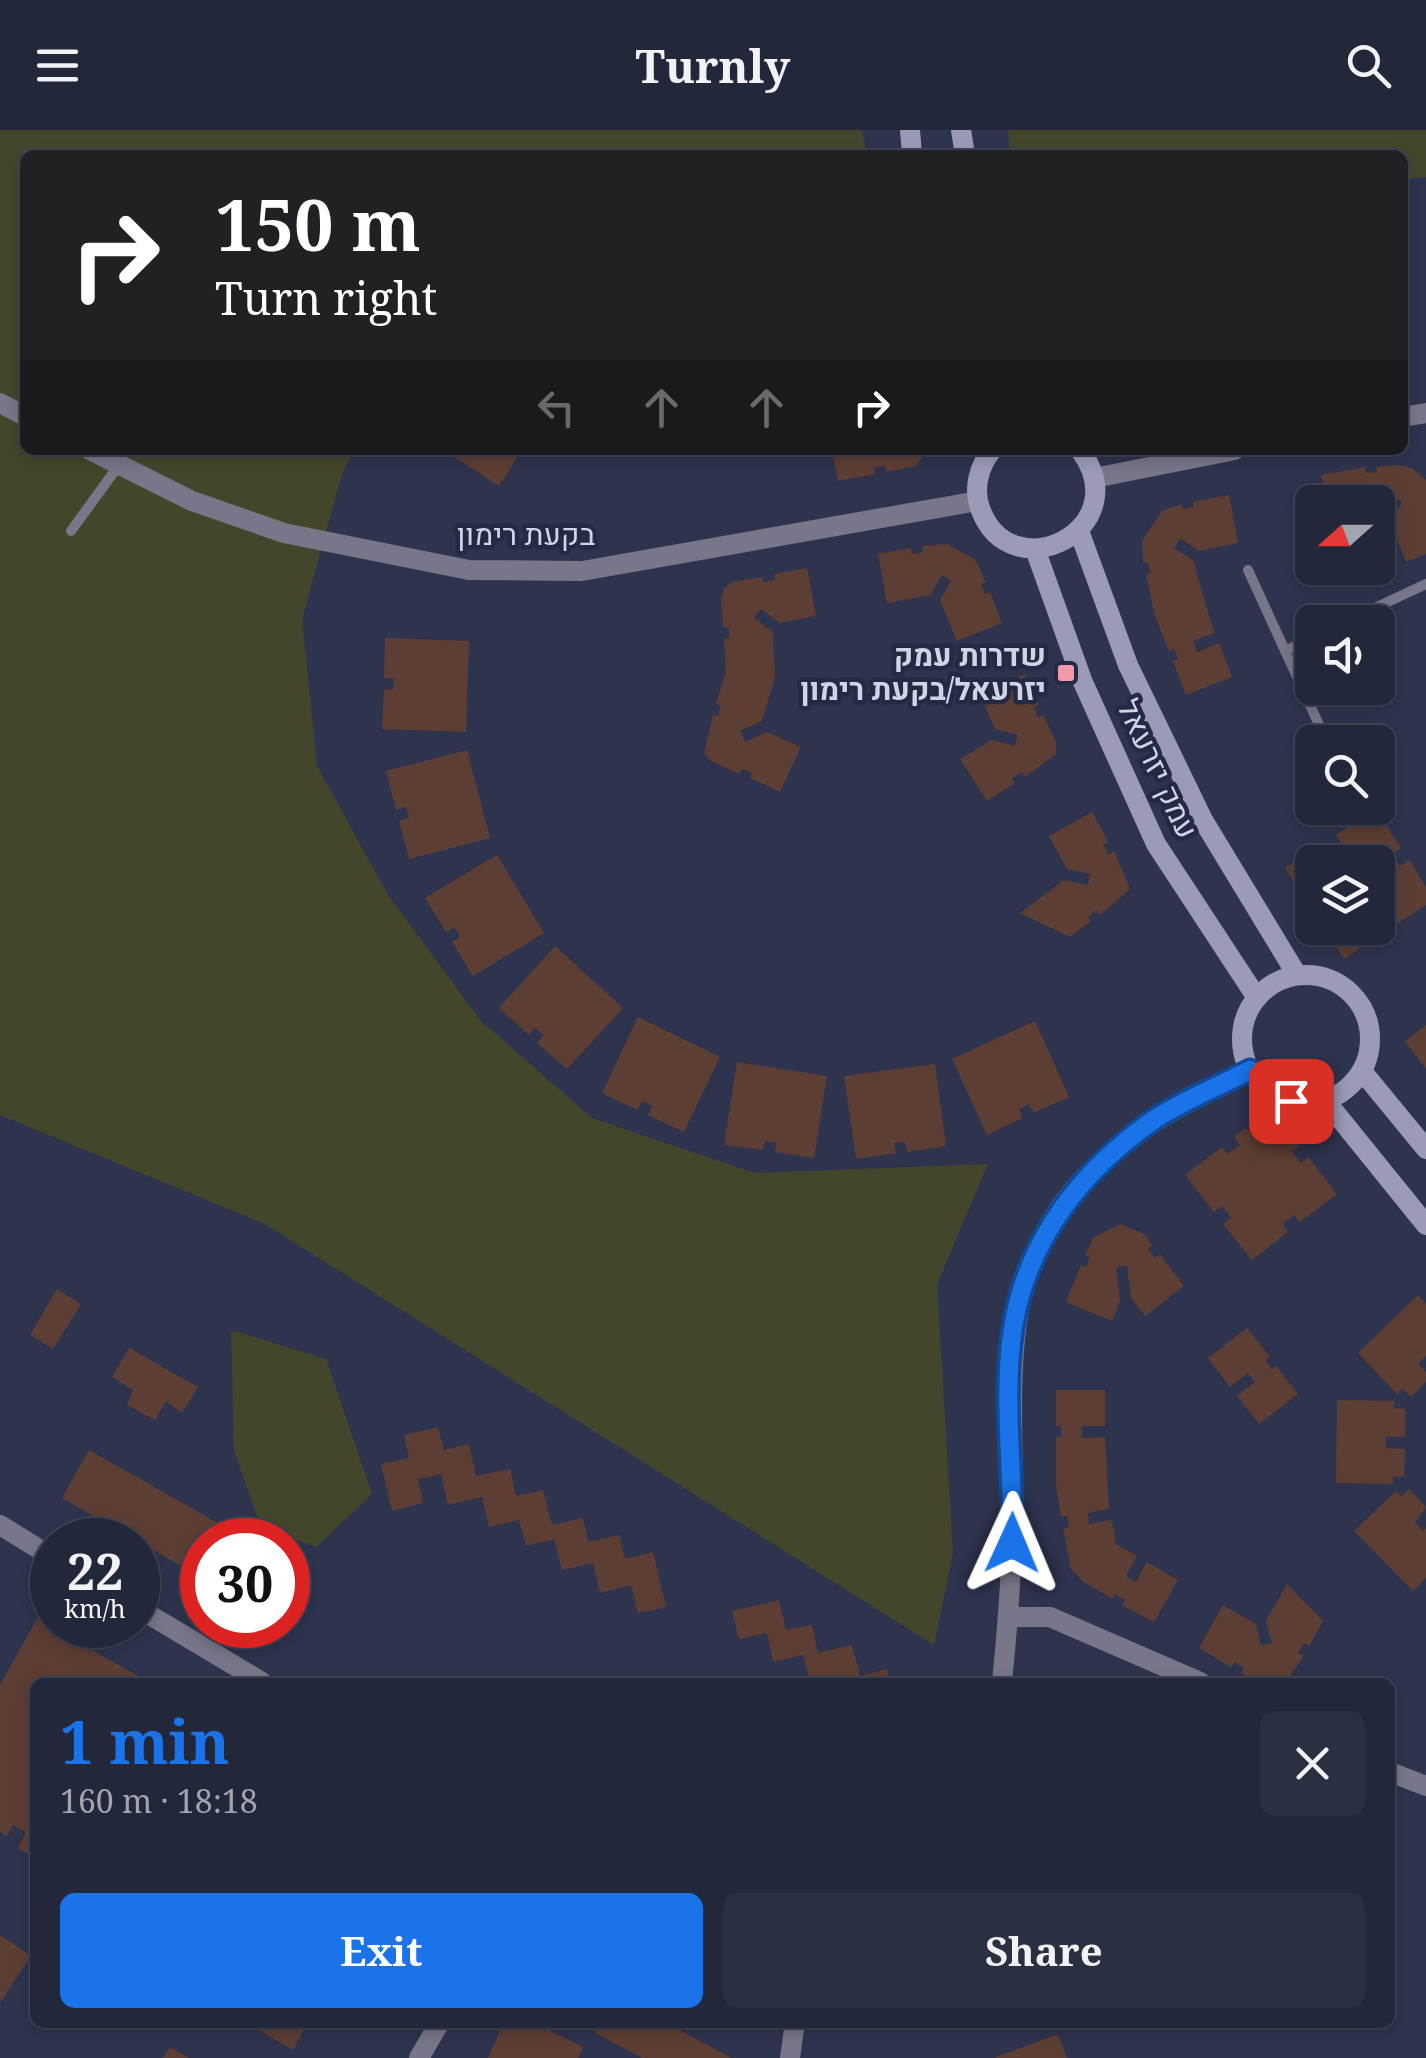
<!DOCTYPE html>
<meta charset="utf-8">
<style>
:root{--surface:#22273a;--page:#2a2f42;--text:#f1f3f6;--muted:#a2a5af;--line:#3f4454;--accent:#1a73e8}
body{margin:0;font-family:"Noto Serif",Heebo,serif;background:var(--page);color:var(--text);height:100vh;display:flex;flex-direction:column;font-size:38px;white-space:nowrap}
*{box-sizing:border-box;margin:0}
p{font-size:32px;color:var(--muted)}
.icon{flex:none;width:55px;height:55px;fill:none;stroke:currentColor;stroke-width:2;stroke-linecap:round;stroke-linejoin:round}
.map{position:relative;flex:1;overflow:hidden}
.sheet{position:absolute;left:30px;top:1548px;width:1365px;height:350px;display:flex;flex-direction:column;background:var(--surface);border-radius:15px;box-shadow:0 5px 15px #0003,0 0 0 2px var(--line)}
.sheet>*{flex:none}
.top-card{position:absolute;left:20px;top:20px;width:1388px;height:305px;border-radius:15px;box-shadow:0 5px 15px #0003,0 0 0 2px var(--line);background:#202124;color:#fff;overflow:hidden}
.needle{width:65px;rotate:249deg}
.fabs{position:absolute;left:1295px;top:355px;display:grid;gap:20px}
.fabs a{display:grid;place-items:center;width:100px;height:100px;border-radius:15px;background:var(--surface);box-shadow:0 5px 15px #0003,0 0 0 2px var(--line);font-size:50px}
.speed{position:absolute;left:30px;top:1388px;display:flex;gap:20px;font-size:50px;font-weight:700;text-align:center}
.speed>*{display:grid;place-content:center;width:130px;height:130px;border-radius:50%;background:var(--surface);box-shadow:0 5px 15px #0003,0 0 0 2px var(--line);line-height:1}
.speed small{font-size:25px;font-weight:400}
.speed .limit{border:15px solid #d22;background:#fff;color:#111}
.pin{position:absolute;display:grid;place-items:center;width:85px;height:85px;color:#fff;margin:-42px;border-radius:20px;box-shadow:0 5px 15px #0006}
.me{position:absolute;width:110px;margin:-55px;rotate:1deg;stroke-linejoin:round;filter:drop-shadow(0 0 8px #0008)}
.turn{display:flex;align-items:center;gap:35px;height:210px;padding:0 30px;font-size:45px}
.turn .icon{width:130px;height:130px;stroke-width:2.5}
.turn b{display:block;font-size:70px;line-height:85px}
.lanes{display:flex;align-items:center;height:95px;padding:0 30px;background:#0003;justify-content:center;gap:50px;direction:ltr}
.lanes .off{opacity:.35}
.round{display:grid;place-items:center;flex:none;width:105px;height:105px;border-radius:15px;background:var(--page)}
.overview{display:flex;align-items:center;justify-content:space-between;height:170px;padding:0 30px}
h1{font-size:60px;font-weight:700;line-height:75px;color:var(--accent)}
.action{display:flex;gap:20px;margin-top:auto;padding:20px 30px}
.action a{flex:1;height:115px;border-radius:15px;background:var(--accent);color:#fff;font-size:40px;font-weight:700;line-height:115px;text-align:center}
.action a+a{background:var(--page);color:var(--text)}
header{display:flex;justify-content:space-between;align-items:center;height:130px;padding:0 30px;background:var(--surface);font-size:45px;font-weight:700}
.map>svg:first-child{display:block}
.green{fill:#44462c}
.building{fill:#5d3e34}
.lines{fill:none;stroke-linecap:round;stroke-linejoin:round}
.service{stroke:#777789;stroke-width:10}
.minor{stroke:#777789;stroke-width:20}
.secondary{stroke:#9b9bb8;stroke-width:20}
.route-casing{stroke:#114b97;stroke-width:25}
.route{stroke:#1a73e8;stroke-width:18}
.poi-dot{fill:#f39aaa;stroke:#242a44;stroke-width:4}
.labels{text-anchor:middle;stroke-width:9;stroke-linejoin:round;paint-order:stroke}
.street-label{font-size:30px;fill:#d0d5e6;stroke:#242a44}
.poi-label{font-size:30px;font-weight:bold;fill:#d0d5e6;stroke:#242a44;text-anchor:end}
</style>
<header><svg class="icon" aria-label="menu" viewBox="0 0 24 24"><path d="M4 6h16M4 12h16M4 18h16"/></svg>Turnly<svg class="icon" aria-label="search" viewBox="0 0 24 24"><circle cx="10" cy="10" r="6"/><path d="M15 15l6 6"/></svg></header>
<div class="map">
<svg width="1426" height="1928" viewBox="0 0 1426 1928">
<rect width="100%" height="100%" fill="#2e344e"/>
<!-- green -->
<path class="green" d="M0,0h862l5,25h-842v295h329l-12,24 -40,145 15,147 71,129 92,125 112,98 162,55 234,-9 -51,120 16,269 -19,92 -669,-421 -265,-109z
M1008,0h418v47l-23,2 -1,-24h-392z
M231,1200l95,29 46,135 -56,53 -55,-20 -27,-77z"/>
<!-- building -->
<path class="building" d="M444,320h78l-23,36z
M832,320h96l-12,16 -30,6 -1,-6 -11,2 1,6 -37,7z
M1398,335l14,3 14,12v74l-20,8 -16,-40 12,-20 -9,-6 -15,18v-12h-51l-6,-27 44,-8v6l12,-1 -1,-5z
M1229,365l9,48 -39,8 -19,-13 -6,10 19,12 21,73 -21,8 4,11 22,-9 13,34 -46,18 -13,-34 5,-2 -4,-10 -5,2 -15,-38 -8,-39 5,-1 -3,-11 -5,1 -1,-22 20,-30 20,-7 1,5 11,-2 -1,-5z
M947,414l28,15 11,23 -5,2 4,10 5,-2 12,31 -45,18 -17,-41 11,-19 -9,-6 -12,20 -43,8 -9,-49 33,-6 1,6 11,-2 -1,-6z
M807,438l9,48 -36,7 -19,-14 -7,9 19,14 2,45 -13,44 -22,10 5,11 22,-10 34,15 -21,45 -30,-14 2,-5 -10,-4 -3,5 -28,-13 -7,-8 9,-38 5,1 3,-11 -5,-1 10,-33 -2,-32 5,-1v-11h-6l-2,-29 4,-11 8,-5 29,-5 2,5 11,-2 -1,-6z
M385,508l84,3 -3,91 -84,-3 2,-40 9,1 1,-12h-10z
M1025,544l14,31 -5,2 4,11 5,-3 13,27v12l-31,23 -3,-5 -10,6 3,5 -28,18 -27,-42 32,-19 23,6 3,-11 -23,-6 -15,-34z
M467,620l23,88 -81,21 -10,-38 10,-3 -3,-11 -10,3 -10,-39z
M1375,679l26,39 -9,6 8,12 9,-6 17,27v18l-31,20 -5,-8 -12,8v-63h-66l-2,46 -25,-40 39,-25 5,8 12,-8 -5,-8z
M1092,682l16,30 -5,2 6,11 5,-4 16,38 -30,26 -3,-5 -9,7 3,4 -21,16 -50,-24 44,-33 24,5 2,-11 -23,-5 -18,-33z
M497,725l47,78 -71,43 -21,-34 8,-5 -5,-10 -9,5 -21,-34z
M1324,798h55l4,5 -39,26z
M555,816l68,62 -56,61 -30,-26 7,-8 -9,-7 -6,7 -30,-27z
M638,887l82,40 -36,75 -36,-17 4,-9 -10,-5 -5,9 -35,-17z
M1035,891l34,76 -36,16 -4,-9 -10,5 4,9 -36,17 -35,-76z
M1426,895v44l-21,-28z
M737,932l90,14 -13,82 -39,-6 1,-9 -11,-2 -2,9 -39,-5z
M935,934l11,82 -39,6 -2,-10 -11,1 2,10 -40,6 -12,-83z
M1244,999l47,6 8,11 -7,6 9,11 7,-6 29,37 -37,28 -6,-7 -11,9 5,8 -36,28 -29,-36 8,-6 -9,-12 -8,6 -29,-37 37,-28 6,7 12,-9 -6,-8z
M1121,1094l23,10 9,12 -5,3 7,9 5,-4 24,32 -39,30 -14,-18 -4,-32 -11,1 4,33 -8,21 -46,-19 15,-37 5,2 4,-10 -5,-2 9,-18z
M57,1159l24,15 -28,45 -23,-14z
M1418,1165l8,9v52l-8,7 8,9v10l-15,15 -9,-8 -5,5 -39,-41z
M1247,1198l23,29 -5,3 7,9 4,-3 22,28 -39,30 -22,-28 18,-14 -7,-9 -18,14 -22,-29z
M129,1218l69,39 -16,26 -16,-12 -11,19 -28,-15 6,-15 -21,-13z
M1056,1260h49v36h-23v12l23,-1 4,72 -21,4 1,11 23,-4 4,24 21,12 -11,20 10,6 11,-20 31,18 -24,42 -32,-17 3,-5 -10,-6 -2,5 -28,-16 -14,-14 -8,-40 6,-2 -2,-11 -6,1 -5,-31v-49h5v-11h-5z
M1337,1270l57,1v7l11,1v28h-19v11l19,1 -1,28h-11v7l-57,-1z
M438,1297l6,23 25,-6 7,32 34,-7 6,27 27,-6 9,35 31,-7 5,24 31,-7 6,24 28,-7 13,55 -28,6 -7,-28 -31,8 -7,-30 -31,7 -8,-31 -28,7 -7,-26 -30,7 -7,-30 -34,8 -7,-31 -23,5 5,24 -31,8 -11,-47 28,-6 -5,-23z
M89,1320l159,90h-46v38l-140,-80z
M1409,1359l17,18 -11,15 8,9 3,-3v50l-13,13 -59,-60 42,-40 5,6z
M1287,1454l36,37 -14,25 -5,-3 -6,10 6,2 -18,27h-28l-17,-9 3,-5 -10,-6 -3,5 -32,-19 24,-43 33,19 5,22 11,-3 -6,-22z
M779,1470l7,30 26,-5 6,28 34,-8 8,31 27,-7 3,13h-46l-2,-5 -32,5 -7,-27 -30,7 -6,-29 -28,6 -7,-28z
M37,1489l112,63h-114v176l-17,-10 8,-16 -13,-7 -6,11 -7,-4v-147z
M0,1805l31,21 -31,47z
M245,1892h63l-15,28z
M504,1892h28l51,25 -5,11h-90z
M600,1892h65l66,36h-89l-47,-25z
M1058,1904l9,24h-73z
M170,1917l19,11h-26z"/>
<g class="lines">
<!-- service -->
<path class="service" d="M71,401l48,-66
M1248,440l79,172
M1345,492l81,-38
M1285,521l27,-13"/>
<!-- minor -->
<path class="minor" d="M0,273l25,13
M1402,287l24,-4
M90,320l102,51 92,32 185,37 113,1 396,-70
M1094,348l141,-28
M0,1395l52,32
M138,1478l124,74
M1009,1487h41l150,65
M1002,1552c6,-58 10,-116 11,-174 1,-117 -18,-239 72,-331 47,-49 107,-77 166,-106
M1390,1642l36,14
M419,1928l21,-36
M790,1928l5,-36"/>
<!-- secondary -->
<path class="secondary" d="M910,0l2,25
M961,0l4,25
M992,320c-13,16 -19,38 -12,58 30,85 159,21 100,-58
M1079,401l49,134 75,155 94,155
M1035,419l47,131 74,164 101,154
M1242 909a64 64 0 1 1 128 0a64 64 0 1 1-128 0Z
M1362,941l64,78
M1325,970l101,125"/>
</g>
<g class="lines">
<!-- route casing -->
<g class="route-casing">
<path id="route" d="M1012,1413c2,-71 -10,-145 1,-215 14,-89 69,-158 142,-209 29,-19 64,-33 95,-49l25,25 16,6"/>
</g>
<!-- route -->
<use href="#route" class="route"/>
</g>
<!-- markers -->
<rect class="poi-dot" x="1056" y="533" width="20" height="20" rx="5"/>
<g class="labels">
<!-- street labels -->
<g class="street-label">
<text x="526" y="415">בקעת רימון</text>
<text transform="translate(1157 639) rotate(65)" y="10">עמק יזרעאל</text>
</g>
<!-- poi labels -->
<g class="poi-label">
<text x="1046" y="536">שדרות עמק<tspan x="1046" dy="34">יזרעאל/בקעת רימון</tspan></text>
</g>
</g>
</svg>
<div class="fabs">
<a><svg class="needle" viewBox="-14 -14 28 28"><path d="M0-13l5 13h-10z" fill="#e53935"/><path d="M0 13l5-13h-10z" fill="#a2a5af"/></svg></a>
<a><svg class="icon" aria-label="sound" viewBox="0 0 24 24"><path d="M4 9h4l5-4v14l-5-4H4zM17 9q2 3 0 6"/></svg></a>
<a><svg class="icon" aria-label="search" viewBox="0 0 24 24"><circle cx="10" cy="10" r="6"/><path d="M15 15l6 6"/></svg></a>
<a><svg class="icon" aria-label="layers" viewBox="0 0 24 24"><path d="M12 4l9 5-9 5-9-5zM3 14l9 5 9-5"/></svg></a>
</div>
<div class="speed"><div>22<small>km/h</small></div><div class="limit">30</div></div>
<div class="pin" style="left:1291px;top:971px;background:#d93025"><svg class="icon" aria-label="arrive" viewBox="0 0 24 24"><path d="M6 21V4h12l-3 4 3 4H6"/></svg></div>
<svg class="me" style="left:1012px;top:1413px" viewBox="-20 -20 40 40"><path d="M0-17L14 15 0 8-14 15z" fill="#1a73e8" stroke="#fff" stroke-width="4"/></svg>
<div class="top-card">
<div class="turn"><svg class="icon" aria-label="right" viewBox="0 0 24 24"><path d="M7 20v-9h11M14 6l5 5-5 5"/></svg><div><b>150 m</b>Turn right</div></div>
<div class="lanes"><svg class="icon off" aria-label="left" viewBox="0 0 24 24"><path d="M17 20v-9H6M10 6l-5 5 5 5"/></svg><svg class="icon off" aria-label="ahead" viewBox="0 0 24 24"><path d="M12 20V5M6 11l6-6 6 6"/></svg><svg class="icon off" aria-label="ahead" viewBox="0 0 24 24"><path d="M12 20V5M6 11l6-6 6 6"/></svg><svg class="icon" aria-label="right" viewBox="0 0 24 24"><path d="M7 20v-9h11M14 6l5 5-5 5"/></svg></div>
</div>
<section class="sheet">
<div class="overview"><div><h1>1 min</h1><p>160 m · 18:18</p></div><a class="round"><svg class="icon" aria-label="close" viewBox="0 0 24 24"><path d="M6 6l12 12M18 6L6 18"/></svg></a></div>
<div class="action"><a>Exit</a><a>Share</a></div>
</section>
</div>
